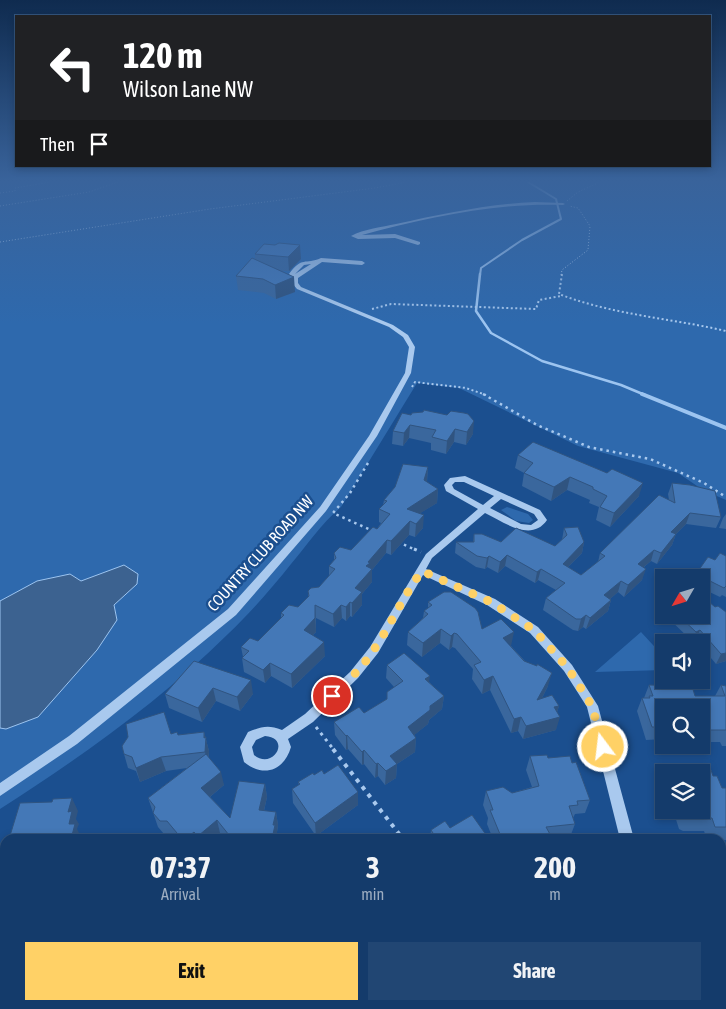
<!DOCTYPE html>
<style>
:root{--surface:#143b6b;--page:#214673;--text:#f1f3f6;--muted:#9dadc1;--line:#33557e;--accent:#ffd166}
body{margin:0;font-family:"Asap Condensed",sans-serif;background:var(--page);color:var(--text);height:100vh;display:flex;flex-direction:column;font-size:19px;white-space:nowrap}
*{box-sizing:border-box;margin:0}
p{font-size:16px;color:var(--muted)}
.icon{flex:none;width:28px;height:28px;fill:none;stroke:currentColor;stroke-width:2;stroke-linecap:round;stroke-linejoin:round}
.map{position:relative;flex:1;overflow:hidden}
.panel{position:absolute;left:0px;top:834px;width:726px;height:176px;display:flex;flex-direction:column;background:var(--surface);border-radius:15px 15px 0 0;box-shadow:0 2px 8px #0003,0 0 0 1px var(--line)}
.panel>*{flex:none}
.hud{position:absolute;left:15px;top:15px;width:696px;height:152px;border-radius:0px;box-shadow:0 2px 8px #0003,0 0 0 1px var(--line);background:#202124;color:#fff;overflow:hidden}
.needle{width:32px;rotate:231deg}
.tools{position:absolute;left:655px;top:569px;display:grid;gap:10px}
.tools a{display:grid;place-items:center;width:55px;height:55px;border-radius:0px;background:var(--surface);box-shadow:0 2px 8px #0003,0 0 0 1px var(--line);font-size:25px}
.pin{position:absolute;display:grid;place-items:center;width:42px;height:42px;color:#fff;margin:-21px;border:2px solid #fff;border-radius:50%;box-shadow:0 1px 5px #0007}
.me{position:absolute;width:55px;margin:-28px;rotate:345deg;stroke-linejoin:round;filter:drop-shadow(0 0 4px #0008)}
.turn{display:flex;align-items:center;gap:18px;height:105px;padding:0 25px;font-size:22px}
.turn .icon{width:65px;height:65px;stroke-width:2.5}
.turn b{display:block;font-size:35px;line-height:42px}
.then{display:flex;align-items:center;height:48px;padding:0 25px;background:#0003;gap:10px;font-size:19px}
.eta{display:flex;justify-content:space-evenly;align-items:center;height:85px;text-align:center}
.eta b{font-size:30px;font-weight:700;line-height:35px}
.cta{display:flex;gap:10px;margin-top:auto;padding:10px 25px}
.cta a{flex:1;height:58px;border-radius:0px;background:var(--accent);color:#111;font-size:20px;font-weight:700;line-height:58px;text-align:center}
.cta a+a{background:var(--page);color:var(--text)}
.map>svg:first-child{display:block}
.green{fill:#2e69ad}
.water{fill:#3c6290;stroke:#9cc4f0}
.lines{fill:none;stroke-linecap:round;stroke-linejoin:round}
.stream-far2{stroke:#9cc4f0;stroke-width:2}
.stream-far1{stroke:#9cc4f0;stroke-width:2.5}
.stream{stroke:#9cc4f0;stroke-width:4}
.path-far4{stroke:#a9c9ee;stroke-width:1;stroke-dasharray:1 2;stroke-linecap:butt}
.path-far3{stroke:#a9c9ee;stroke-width:2;stroke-dasharray:2 2.5;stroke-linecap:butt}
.path-far2{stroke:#a9c9ee;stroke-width:2.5;stroke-dasharray:2.5 4;stroke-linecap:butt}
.path-far1{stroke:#a9c9ee;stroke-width:3;stroke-dasharray:3 4.5;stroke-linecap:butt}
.path{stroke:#a9c9ee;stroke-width:4;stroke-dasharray:4 5.5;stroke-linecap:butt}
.minor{fill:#a9c9ee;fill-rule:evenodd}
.wall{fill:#3a679d}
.shaded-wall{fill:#305480}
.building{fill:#4478b7;stroke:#305480}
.route{stroke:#ffd166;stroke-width:9;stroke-dasharray:0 16.2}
.labels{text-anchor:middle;stroke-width:5;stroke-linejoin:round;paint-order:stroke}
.street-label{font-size:16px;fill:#fff;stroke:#1b4f8f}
</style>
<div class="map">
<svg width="726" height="1009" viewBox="0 0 726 1009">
<rect width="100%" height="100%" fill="#1b4f8f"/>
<!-- green -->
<path class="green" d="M0,182h726v318l-23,-10 -25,-17 -100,-27 -119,-58 -42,-5 -76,124c-19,16 -34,38 -50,57 -19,24 -41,49 -63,70 -69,68 -147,123 -228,175z
M507,507l21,7 5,6 -4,3 -13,-2 -15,-11z
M641,632l23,25v13l-69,2z"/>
<!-- water -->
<path class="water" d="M124,565l14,9 -1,10 -23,21 3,15 -20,30 -59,67 -32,12 -6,-1v-127l37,-20 33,-7 11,7z"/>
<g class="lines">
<!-- stream-far2 -->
<path class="stream-far2" d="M480,275l1,-7 41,-28 39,-21 -5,-20 -28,-17"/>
<!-- stream-far1 -->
<path class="stream-far1" d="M480,274l-4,37 15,22 51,28 79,24 24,10"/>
<!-- stream -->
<path class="stream" d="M642,394l84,34"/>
<!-- path-far4 -->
<path class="path-far4" d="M0,193l15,-2v-3l35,-6
M567,201l11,-9 22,-10
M0,206l89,-14 29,-10
M0,242l210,-33 165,-21 32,-6
M561,275l1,-5 26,-20 2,-24 -12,-18 -9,-2"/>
<!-- path-far3 -->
<path class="path-far3" d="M562,274l-3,20c54,21 111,24 167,37
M372,309l19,-5 145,5 3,-9 22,-4
M412,387l3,-5 51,6 20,7"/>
<!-- path-far2 -->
<path class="path-far2" d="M483,394l54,31 52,22 61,12 54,24 22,14
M368,463l-18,30 -17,20 40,18
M398,542l18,8"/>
<!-- path-far1 -->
<path class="path-far1" d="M414,549l7,3
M316,727l18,23"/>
<!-- path -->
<path class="path" d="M333,749l70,90"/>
<!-- minor -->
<path class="minor" d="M535,202l28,1 2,1 -2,1c-65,-3 -138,13 -201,30l33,-1 25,8v2l-2,1 -23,-7 -37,1 -7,-3c13,-7 31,-9 45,-12 46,-10 92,-20 139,-22z
M321,258l41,3 3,2 -3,2 -40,-3 -24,16v5l3,4 92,38 15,10 7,12 -4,26 -34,63 -51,75 -90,104 -159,129 -77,52v-13l69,-47 159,-127 92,-102 49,-71 36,-63 4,-26 -6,-10 -14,-10 -92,-38 -5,-6v-6l-3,-3c13,-18 16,-9 32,-16zM311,264l-16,10 9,-9z
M465,476l75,34 7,10c-16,23 -43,2 -62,-7l-53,45 -6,11 69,30 43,28 34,38 26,41 36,133h-14l-33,-132 -23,-36 -34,-38 -43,-28 -64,-30 -45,78 -20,25 -45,44 -25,17 3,8c-7,24 -28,31 -47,15l-4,-15 8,-15c14,-5 19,-8 34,-2l23,-16 45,-42 20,-25 56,-93 52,-45 -32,-18 -2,-6 6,-7zM455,482h9l30,14 -11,9 -29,-16 -2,-4zM501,499l33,15 4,6 -7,5 -10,-1 -31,-16zM265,736c27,2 8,35 -11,19l-2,-8 4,-7z
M721,885h5v14h-5z
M5,961v18l-5,2v-17z
M407,1005h17l-2,4h-17z
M647,1005h16l2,4h-16z
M692,1005h16v4h-16z"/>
</g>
<!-- wall -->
<path class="wall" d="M255,254l46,5 -12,12h-10l16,21 -19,7 -12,-6 -26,-3 -2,-14 19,-17z
M411,415h36l26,19 -7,11 -12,-3 -8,12 -15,-4v-7l-22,-5 -6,8 -11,-2 1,-13z
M518,455l121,41 -29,31 -14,-7 3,-13 -10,-4 1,-3 -23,-10 -16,11 -29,-15 2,-13 -9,-5z
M428,467l-1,15 11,7 -1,14 -17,10 3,15 -8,9 -6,-2 -18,20 -5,-2 -14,17v12l-10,12v11l-10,12 -2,-1 -4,5 -4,-3 -8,9 -18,-9v14l-3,3 12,21 -33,32 -21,-12 -6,7 -21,-11 -2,-14 1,-1 -2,-10 17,-6 23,-23v-5l17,-6 10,-10v-6l11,-4 10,-11v-10l5,-6v-7l17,-3 26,-21 4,-6 -2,-1v-13l4,-4 1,-5z
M672,483l49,34 -5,11 -30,-4 -10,10 -4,11 -15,19 -6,-3 -7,6 -2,13 -18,17 -6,-5 -8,7 1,1 -3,11 -22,18 -3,-2 -5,4 -5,-1 -30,-20 3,-12 10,-8 -18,-10 -3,3 -30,-17 -7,7 -11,-6 -2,2 -9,-2 -21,-14 1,-11h17l1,-8 27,8 54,4 7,-6 2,-12 20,14 -2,11 -14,14 13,8 17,-13 2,-9 69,-53 -1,-6z
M726,514v15l-7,-1 4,-10z
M726,556v41l-4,-2 -2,2 -19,-9v-10h-6l1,-4 19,-14z
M428,602l54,27 29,17 37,40 -6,12 17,8 -2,6 -1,18 -33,9 -5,-8 -7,2 -21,-43 -8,4 -10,-15 1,-10 -18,-21 -3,-1 -3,3 -9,-7 -18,14 -15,-12 1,-13 15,-14 1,-7 4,-3z
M664,602v12l-4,-3z
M715,607l11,5v49l-10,3 -15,-18v-4h-3l-2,-3 -4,2 -27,-26h36z
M194,661l59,33 -13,17 -24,-10 -14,21 -33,-14 -4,-14z
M387,665l42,17 15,14 -2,13 -13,11 -1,4 -14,11 2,3 -1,14 -18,12 -1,14 -11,7 -7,-9 -3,2 -11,-14 -2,1 -14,-16 -2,1 -11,-15 -1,-13 30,-9 23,-14 7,-12 -8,-9z
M649,685l46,11h20l6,-11 5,1v60h-4l-2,-4h-19v-34h-37v31l-18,1 -9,-29 5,-13h2z
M204,732l5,19v7l15,27 -14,12 20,21 35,-34 2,13 -3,14 12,1 2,13 -1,7v7h-52l-5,-6 -7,6h-38l-3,-5h-8l-6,-7 -10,-29 39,-30 -21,3 -26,11 -4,-11 -8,-3 -4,-14 47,-20 7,1z
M530,756l18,2 24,5 18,37 -5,13 -10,1 -2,4 2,6 -5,13 -18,2h-59l-6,-15 1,-6 -5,-13 3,-14 26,2 20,-6 -6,-17z
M672,770h39l2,6h4l5,12h4v52h-5v-1h-14l-3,-8h-21l-4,-2 -6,-19h28v-38h-31z
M324,774l34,31 -42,31 -23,-33 -1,-14 7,-4 -1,-3 16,-7z
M450,828l39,11h-59l1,-9z
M250,1005h101l-3,4h-99z
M529,1005h92l-3,4h-87z"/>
<!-- shaded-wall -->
<path class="shaded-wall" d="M300,245l1,14 -12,12 -1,-14z
M294,277l1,15 -19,7 -1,-14z
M474,421l-1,13 -7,11 1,-13z
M410,425l-1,13 -6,8 1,-13z
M455,429l-1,13 -8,12 1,-13z
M428,467l-1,13 -3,13v-13z
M570,477l-3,13 -16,11 3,-14z
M643,483l-4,13 -29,31 4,-14z
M438,489l-1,14 -31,19 1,-13z
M690,513l-4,11 -10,10 -4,11 -15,19 4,-11 10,-21z
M424,515l-1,13 -8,9 1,-13z
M410,521l-1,14 -18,20v-14z
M387,540l-1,13 -14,17v12l-10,12v11l-10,12v-14l3,-15 13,-26z
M584,542l-2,11 -22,22 3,-11z
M654,550l-3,11 -17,14 4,-11z
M507,555l-2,11 -7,7 2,-11z
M489,556l-2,11 -2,2 2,-11z
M541,569l-3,11 -3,3 2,-11z
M646,569l-4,11 -18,17 4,-12z
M621,581l-3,11 -17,15 3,-12z
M611,600l-3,11 -22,18 4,-11z
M350,602v14l-4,5v-14z
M315,605l1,27 -11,11 -1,-13z
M341,605l1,13 -8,9 -1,-13z
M586,615l-3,12 -5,4 3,-12z
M441,629l-1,14 -18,14 1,-14z
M700,630l-4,9 -4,2 4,-9z
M514,632l-3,14 -8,-8z
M454,633l-2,14 -3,3 2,-14z
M324,642l1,14 -33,32 -1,-14z
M726,653v8l-10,3 5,-10z
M270,663l1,13 -6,7 -2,-13z
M552,673l-4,13 -14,28 3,-14z
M430,676l-2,13 -3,-10z
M493,676l-3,14 -8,4 2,-14z
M251,680l2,14 -13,17 -3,-14z
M213,688l3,13 -14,21 -4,-14z
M444,696l-2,13 -13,11 -1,4 -21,17 1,-14 22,-21z
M559,706l-4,12 5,-1 -4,13 -33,9 3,-13 28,-19z
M521,717l-3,14 -7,2 3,-14z
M204,732l5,19 -1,15 -3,-14z
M347,735l1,14 -2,1v-14z
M416,738l-1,14 -24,16 6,-4 -1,14 -11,7 1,-14 4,-15z
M364,750v14l-2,1v-13z
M161,757l5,14 -26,11 -4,-14z
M378,763v13l-3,2 1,-14z
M221,772l3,13 -19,16 -4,-13z
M265,784l2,13 -6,26 -2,-13z
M358,792v13l-42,31 -1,-13z
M72,798l6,13 -2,8 3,5 -2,5 4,8v2h-10l-2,-15 -1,-12z
M276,812l2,13 -1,7v7h-5l1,-14z
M217,820l3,13 -7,6h-15v-3z
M194,832l2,7h-11z
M551,836l-1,3h-10z
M0,852l1,2 2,46 -3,1z
M322,1005h7v4h-10z
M341,1005h10l-3,4h-10z
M615,1005h6l-3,4h-6z"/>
<!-- building -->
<path class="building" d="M279,243l21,2 -12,12 -33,-3 9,-10 11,1z
M252,258l42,19 -19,8 -12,-6 -27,-3z
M424,410l23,5 4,-4 13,2 4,1 6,7 -7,11 -12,-3 -8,12 -15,-4 4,-7 -26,-5 -6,8 -11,-2 9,-18 9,2 1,-2 11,-1z
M533,442l74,31 5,-4 31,14 -29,30 -14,-6 7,-11 -14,-7v-2l-23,-10 -16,10 -30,-14 9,-10 -15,-8z
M403,464l25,3 -4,13 14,9 -31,20 17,6 -8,9 -6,-3 -19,20 -4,-1 -19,22 2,1 -4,3 6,3 -17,19 7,4 -10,11 -2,-1 -4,5 -5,-2 -8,9 -18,-9v13l-11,12 20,12 -33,32 -21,-11 -7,7 -21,-12 7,-7 -8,-4 9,-9 8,3 26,-26 -3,-2 8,-8 9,2 11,-11 -1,-5 3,-3 8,-1 16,-18 -6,-3 7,-8 -2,-5 6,-6 11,3 22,-23 4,2 13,-15 -11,-5 8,-8 -3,-1 11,-13z
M672,483l18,2 25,6 6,26 -31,-4 -19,19 5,2 -15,19 -7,-3 -16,14 8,5 -18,16 -7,-4 -17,14 7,5 -21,18 -4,-3 -5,4h-5l-30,-21 19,-15 -24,-14 -4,3 -30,-17 -7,7 -11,-6 -2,2 -10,-2 -21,-14h18v-8h8l19,8 15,-14 39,18 12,-11 -3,-7 14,-1 6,15 -21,22 18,11 24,-19 -5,-3 59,-58 16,8z
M720,553l6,3v30l-2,2 -28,-14 12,-17 7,3z
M444,592h7l24,16 3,4 4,17 19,-10 13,13 -11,6 21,23 13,5v-2l15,9 -15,27 15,-5 7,11 -5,1 6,10 -34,9 -5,-9 -7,2 -21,-43 -9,4 -10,-15 7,-3 -24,-28 -3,-1 -3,3 -10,-7 -18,14 -15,-11 20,-18 -4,-3 8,-6 -4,-3z
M701,595l14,12 3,-1 8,6v41l-5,1 -21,-24 -4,2 -18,-17h23z
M404,653l26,23 -5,3 19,17 -14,10v4l-22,17 8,11 -26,18 7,8 -11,7 -8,-8 -2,1 -12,-14 -2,2 -15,-17 -1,1 -12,-14 25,-15 5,6 23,-14v-7l16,-11 -16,-16z
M194,661l57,19 -14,17 -24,-9 -15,20 -33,-14z
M649,685l43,1 3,10h30l-4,-11 5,1v44h-23l-2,-4v-18h-37v19h-12l-10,-29h8l-1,-2h4z
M164,712l7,22 6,-2 1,3 26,-3v6l2,-1 -1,15 -44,5 -25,11 -4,-11 -8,-3 -2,-8 6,-9 -2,-13z
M206,754l15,18 -20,16 29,30 9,-37 26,3 -6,26 17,2 -3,13h2l-3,14h-44l1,-4 -12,-15 -19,16 -4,-4 -9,7h-3l-15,-18h-7l-7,-8 2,-6 -7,-9z
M547,755l1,3 22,-2 2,7 4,-1 14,38 -13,1 1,4 -9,1 6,18 -29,3 5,9 -11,3h-38l-12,-29h3l-7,-19 17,-4 9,6 27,-7 -9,-30z
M338,765l20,27 -43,31 -23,-34 8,-5 -2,-2 15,-9 1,2 8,-5 2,4z
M672,770h39l2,6h4l5,12h4v39h-11l-3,-9h-22l-3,-2 -2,-6h16v-38h-28z
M72,798l-4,14 4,-1 -3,13h6l-4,15h-44v-1l-18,1 11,-36 32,-1 1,-3z
M472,815l17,24h-52l-6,-9 14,-9 5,7z
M38,1005h21l2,3 4,-3h28l3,4h-62z
M250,1005h72l-3,4h-70z
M334,1005h7l-3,4h-1z
M540,1005h75l-2,1 3,3h-73z"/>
<!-- sky -->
<linearGradient id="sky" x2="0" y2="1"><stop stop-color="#0f2b4f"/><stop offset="0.56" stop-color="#39639b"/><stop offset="1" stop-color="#39639b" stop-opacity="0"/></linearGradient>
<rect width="726" height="323" fill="url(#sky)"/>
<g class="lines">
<!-- route -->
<path class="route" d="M332,696c15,-14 30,-28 41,-45 18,-26 30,-55 49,-80l69,31 43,28 34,38 24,38 11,41"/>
</g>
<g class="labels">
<!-- street labels -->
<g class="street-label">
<text transform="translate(260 553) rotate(-48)" y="6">COUNTRY CLUB ROAD NW</text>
</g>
</g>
</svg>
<div class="tools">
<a><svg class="needle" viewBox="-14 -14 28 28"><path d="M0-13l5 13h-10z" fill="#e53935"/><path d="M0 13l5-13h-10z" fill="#9dadc1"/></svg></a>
<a><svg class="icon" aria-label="sound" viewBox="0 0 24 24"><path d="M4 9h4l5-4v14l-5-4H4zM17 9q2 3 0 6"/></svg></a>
<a><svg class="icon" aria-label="search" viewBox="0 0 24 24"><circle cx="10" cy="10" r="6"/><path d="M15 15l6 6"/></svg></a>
<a><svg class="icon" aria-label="layers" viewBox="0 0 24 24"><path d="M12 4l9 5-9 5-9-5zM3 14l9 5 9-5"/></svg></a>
</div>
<div class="pin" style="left:332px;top:696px;background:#d93025"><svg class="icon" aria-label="arrive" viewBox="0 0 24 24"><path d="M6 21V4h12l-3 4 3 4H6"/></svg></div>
<svg class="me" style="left:603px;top:747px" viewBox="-20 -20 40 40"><circle r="17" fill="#ffd166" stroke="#fff" stroke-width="3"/><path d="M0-11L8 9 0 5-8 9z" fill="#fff"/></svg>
<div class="hud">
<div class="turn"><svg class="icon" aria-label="left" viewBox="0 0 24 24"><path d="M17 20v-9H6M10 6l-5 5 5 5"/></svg><div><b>120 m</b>Wilson Lane NW</div></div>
<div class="then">Then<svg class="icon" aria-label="arrive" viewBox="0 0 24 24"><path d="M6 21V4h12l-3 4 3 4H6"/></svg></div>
</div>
<section class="panel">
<div class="eta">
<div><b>07:37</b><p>Arrival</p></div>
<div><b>3</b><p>min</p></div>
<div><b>200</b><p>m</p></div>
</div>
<div class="cta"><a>Exit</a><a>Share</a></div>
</section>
</div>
